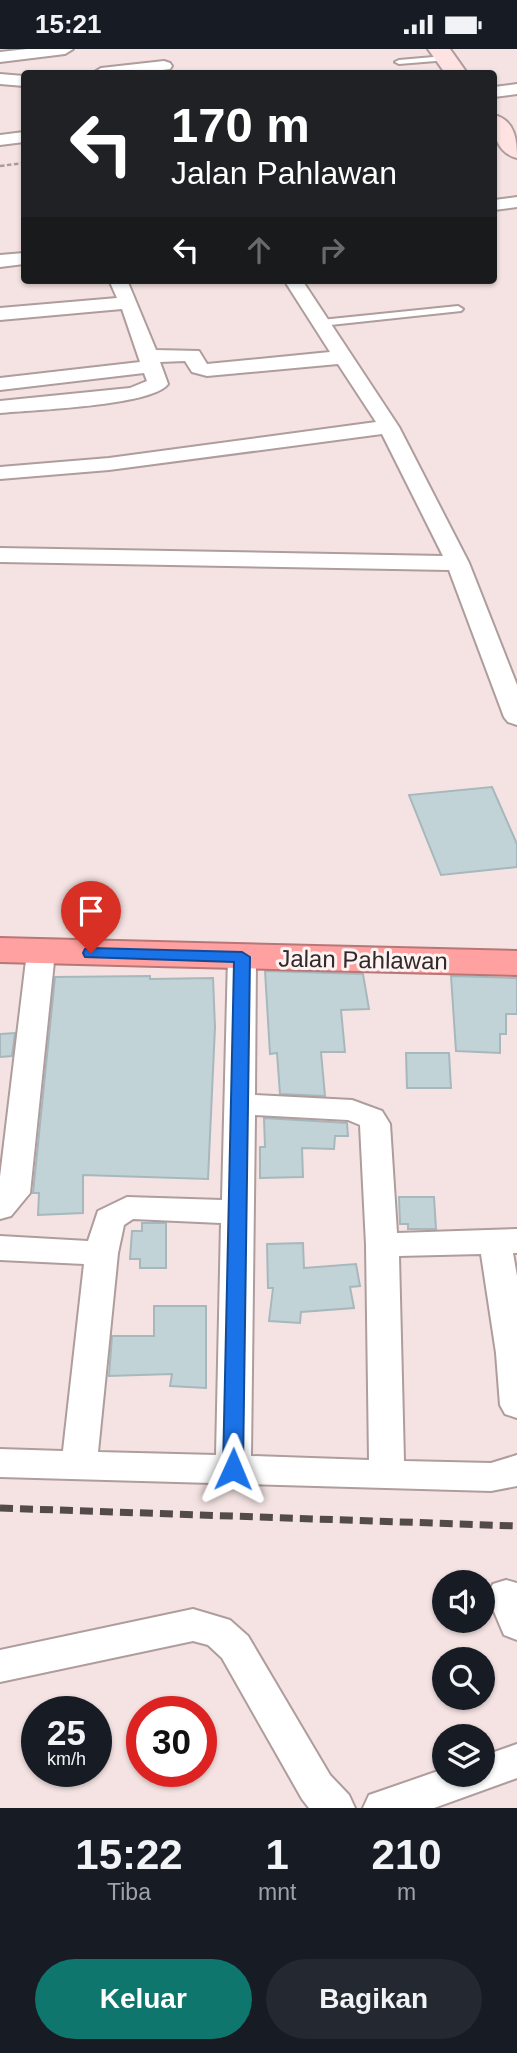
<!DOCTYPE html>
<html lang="id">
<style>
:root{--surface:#171b24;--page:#242831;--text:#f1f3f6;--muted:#9ea1a6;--accent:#0f766e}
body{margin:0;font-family:Arial,sans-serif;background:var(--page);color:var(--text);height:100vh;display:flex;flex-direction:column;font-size:26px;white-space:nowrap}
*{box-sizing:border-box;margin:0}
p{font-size:23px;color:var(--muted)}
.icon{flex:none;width:38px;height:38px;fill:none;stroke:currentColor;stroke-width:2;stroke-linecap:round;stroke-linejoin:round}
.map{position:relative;height:1759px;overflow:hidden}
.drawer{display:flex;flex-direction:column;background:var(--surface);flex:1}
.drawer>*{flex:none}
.guide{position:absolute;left:21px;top:21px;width:476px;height:214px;border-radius:7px;box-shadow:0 2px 5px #0004;background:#202124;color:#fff;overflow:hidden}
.controls{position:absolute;left:432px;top:1521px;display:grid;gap:14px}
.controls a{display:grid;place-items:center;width:63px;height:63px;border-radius:50%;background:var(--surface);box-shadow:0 2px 5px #0004;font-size:35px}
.speed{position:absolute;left:21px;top:1647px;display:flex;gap:14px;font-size:35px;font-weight:700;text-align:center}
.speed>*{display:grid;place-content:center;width:91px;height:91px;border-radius:50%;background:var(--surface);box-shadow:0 2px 5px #0004;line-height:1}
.speed small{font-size:18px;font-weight:400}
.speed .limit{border:10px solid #d22;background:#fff;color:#111}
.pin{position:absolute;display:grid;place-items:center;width:60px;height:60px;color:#fff;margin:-72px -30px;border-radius:50% 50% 50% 0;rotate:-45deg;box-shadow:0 0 7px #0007}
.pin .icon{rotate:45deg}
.me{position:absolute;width:77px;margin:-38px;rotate:1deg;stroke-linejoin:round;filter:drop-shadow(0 0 5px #0008)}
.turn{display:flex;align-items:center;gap:24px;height:147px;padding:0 35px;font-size:32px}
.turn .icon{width:91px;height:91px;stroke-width:2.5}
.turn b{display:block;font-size:49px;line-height:60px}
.lanes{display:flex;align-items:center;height:66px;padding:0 35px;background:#0003;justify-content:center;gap:35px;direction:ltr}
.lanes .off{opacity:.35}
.eta{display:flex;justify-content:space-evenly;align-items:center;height:119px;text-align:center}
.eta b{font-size:42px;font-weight:600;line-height:49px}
.cta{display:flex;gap:14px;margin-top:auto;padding:14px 35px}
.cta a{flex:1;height:80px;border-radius:42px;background:var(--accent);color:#fff;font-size:28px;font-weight:600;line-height:80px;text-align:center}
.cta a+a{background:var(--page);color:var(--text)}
.status{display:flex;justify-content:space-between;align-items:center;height:49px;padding:0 35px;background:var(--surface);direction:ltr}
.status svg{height:19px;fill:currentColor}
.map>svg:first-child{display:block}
.building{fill:#c2d3d7;stroke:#a7b8bc;stroke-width:2}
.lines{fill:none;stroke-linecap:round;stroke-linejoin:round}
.lane-casing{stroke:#ae9d9c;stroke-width:4}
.street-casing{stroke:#ae9d9c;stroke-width:4}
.secondary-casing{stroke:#ae9d9c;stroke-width:4}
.highway-casing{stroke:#b77777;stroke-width:4}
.path{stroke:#a89b9b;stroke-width:2.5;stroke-dasharray:4.5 2.5;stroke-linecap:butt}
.lane{fill:#fff;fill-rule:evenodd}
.street{fill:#fff;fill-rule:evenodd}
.secondary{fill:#ffe3e2;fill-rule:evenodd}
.highway{fill:#ffa1a0;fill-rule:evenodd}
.rail{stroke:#534a4a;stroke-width:7;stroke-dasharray:13 7;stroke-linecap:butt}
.route{fill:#1a73e8;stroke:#114b97;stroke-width:2}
.labels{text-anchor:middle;stroke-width:6;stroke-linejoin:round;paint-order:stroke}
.street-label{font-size:24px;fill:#312a2a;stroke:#fef3f2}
</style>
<div class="status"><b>15:21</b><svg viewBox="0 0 49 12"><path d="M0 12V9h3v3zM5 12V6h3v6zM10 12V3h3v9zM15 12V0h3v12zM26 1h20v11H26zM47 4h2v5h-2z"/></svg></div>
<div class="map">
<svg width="517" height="1759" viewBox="0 0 517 1759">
<rect width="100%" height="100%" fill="#f5e3e3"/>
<!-- building -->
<path class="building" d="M492,738l25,57v23l-76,8 -32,-80z
M265,922l98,3 6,35 -28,1 4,42h-24l4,44 -45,-2 -3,-41 -7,1z
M150,927v3l63,-1 2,49 -7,152 -125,-4v38l-45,2 1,-22h-6l22,-216z
M451,927l66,2v36h-11v20h-6v19l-44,-2z
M15,984l-3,23 -12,1v-23z
M406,1004h43l2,35h-44z
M264,1069l83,5 1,13h-13l-1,13 -32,-1 1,29 -43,1v-31h5z
M399,1148h35l2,32h-28v-5h-8z
M142,1174h24v45h-26v-9h-10l2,-28h10z
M303,1194l1,25 52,-4 4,22 -10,1 4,21 -53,4 -1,11 -31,-2 4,-33h-5l-1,-44z
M154,1257h52v82l-36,-2 2,-12 -63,2 3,-40h42z"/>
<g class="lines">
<!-- lane casing -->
<g class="lane-casing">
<path id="lane" d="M445,7l4,2 -1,2 -49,4 -4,-2 4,-2z
M458,257l5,3 -2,2 -140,15 -5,-3 5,-3z"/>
</g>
<!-- street casing -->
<g class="street-casing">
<path id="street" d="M27,0h46l-8,5 -65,8v-10z
M164,12l6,2 2,3 -2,3 -31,4h-46l8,-5z
M0,25l24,2v10l-24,-2z
M517,35v10l-23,3v-10z
M24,83v10l-24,3v-10z
M517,148v10l-23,3v-10z
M24,204v11l-24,3v-12z
M109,231h18l29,70 43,1 8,13 123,-12 -46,-72h18l97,147 70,136 48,122v40l-9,-3 -4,-5 -55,-147 -449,-8v-14l443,8 -61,-122 -273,36 -109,9v-12l109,-9 267,-36 -38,-58 -131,12 -15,-4 -7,-11 -25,1 8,22c-16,22 -137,26 -168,29v-12l130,-13 17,-7 -3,-8 -144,17v-12l140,-16 -18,-53 -122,11v-12l117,-10z
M41,894l10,3 4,6 -25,241 -19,23 -11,3v-42l27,-225 4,-6z
M242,899l10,3 4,6 -1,138 97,5 30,11 8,13 7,109 120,-4v24h-4l4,23v142l-12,-4 -5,-9 -4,-52 -15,-99 -82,2 5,205 87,2 26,-8v31l-26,5 -491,-14v-28l63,2 21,-187 -84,-4v-24l88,5 10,-30 29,-14 95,3 6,-243 4,-6zM255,1066l93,5 12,5 6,120 3,215 -118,-4zM133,1170l88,4 -5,232 -118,-3 20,-199 6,-28z
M506,1531l11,3v57l-13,-5 -17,-40 6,-11z
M193,1560l37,11 18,16 82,139 19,20 6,13h-46l-7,-9 -80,-141 -14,-13 -15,-4 -193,41v-32z
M517,1695v34l-83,30h-71l6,-13 75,-26v6h39v-19z"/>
</g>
<!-- secondary casing -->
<g class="secondary-casing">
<path id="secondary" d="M428,0h22l17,24h-22z
M494,66c21,5 23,25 23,43 -20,-5 -25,-25 -23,-43z"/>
</g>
<!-- highway casing -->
<g class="highway-casing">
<path id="highway" d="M0,889l517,13v24l-517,-13z"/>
</g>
<!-- path -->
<path class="path" d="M0,117l24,-3"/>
<!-- lane -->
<use href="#lane" class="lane"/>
<!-- street -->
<use href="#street" class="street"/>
<!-- secondary -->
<use href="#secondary" class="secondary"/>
<!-- highway -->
<use href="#highway" class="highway"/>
<!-- rail -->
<path class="rail" d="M0,1459l517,18"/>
</g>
<!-- route -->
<path class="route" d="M91,899l151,4 8,5 -7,512 -3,6 -7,2 -7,-2 -3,-6 11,-507 -149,-5 -2,-4 2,-4z"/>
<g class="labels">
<!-- street labels -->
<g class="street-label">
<text transform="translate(363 911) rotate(1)" y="8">Jalan Pahlawan</text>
</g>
</g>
</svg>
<div class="controls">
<a><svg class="icon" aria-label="sound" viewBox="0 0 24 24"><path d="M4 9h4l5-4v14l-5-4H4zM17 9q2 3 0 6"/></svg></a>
<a><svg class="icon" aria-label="search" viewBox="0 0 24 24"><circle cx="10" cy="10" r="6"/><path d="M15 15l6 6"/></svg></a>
<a><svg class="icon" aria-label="layers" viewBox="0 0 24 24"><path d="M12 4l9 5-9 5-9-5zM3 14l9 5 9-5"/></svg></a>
</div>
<div class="speed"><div>25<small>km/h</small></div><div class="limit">30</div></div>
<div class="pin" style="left:91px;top:904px;background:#d93025"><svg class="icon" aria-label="arrive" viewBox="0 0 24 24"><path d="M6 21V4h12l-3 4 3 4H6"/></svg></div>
<svg class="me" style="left:233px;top:1420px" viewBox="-20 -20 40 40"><path d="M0-17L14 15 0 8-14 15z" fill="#1a73e8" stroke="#fff" stroke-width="4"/></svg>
<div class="guide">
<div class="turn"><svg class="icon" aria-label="left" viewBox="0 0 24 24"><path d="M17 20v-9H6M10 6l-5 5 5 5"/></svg><div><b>170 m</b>Jalan Pahlawan</div></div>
<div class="lanes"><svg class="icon" aria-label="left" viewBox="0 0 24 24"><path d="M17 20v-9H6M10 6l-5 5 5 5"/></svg><svg class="icon off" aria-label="ahead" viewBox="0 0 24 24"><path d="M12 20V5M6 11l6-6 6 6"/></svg><svg class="icon off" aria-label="right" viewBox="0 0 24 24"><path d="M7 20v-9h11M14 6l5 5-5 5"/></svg></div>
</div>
</div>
<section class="drawer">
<div class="eta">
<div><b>15:22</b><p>Tiba</p></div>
<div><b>1</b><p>mnt</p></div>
<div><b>210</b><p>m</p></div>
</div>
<div class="cta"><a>Keluar</a><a>Bagikan</a></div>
</section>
